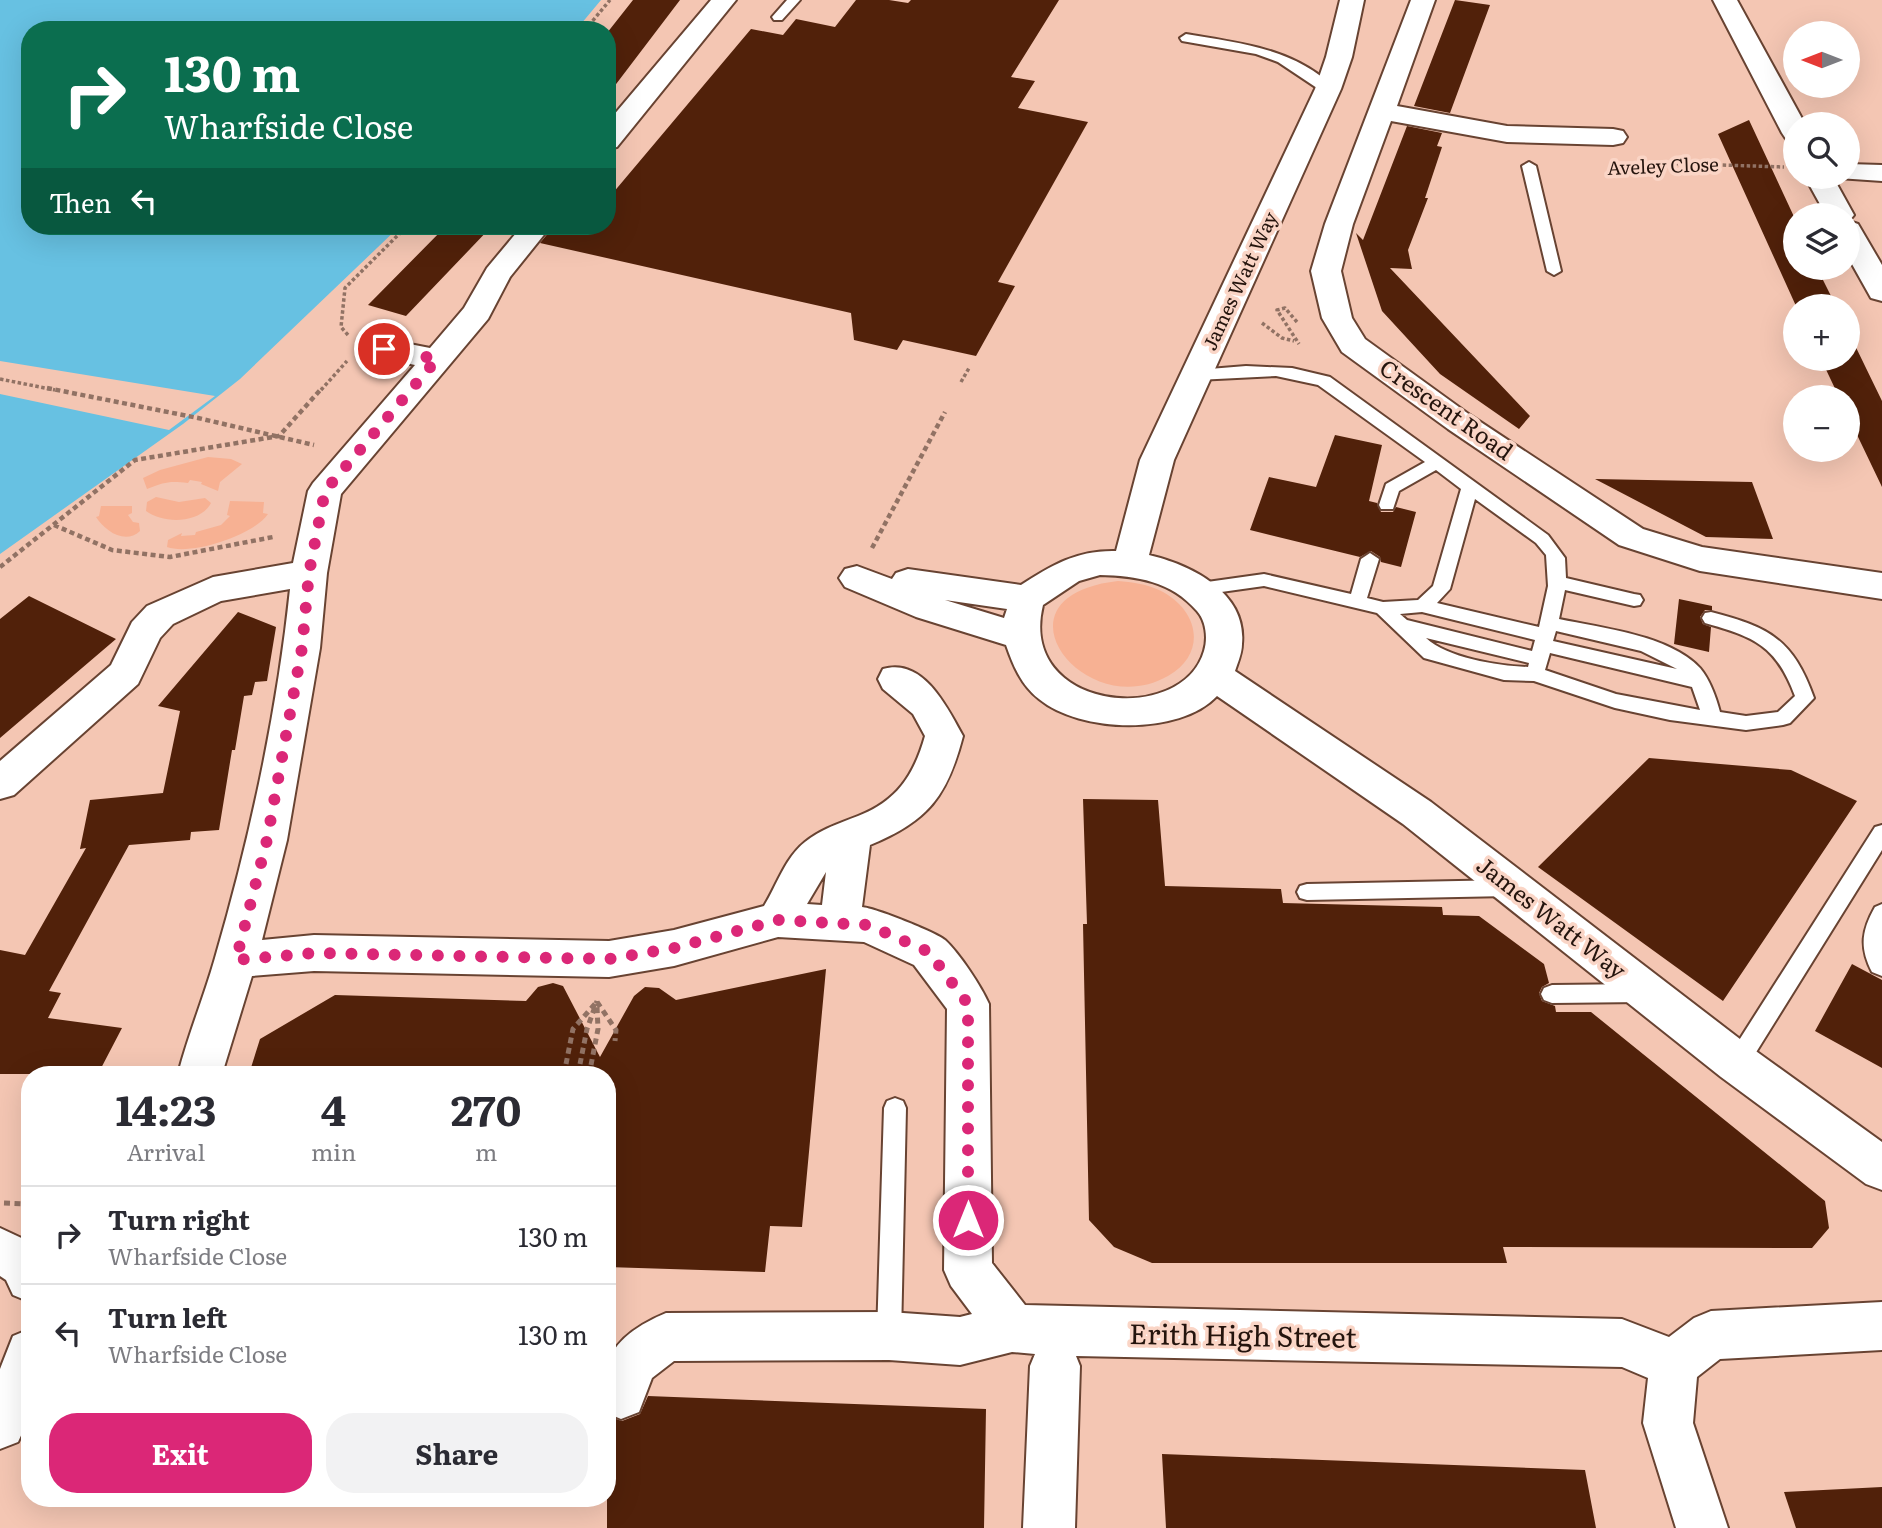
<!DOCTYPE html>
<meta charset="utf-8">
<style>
:root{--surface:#fff;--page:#f2f2f3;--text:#2b2b33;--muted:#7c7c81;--line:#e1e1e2;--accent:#db2777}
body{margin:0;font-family:Literata,serif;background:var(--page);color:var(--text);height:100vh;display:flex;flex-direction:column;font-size:26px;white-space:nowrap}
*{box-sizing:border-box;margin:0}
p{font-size:23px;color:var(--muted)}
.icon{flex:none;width:38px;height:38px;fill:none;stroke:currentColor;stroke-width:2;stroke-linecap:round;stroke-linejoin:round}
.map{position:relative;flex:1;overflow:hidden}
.sheet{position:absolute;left:21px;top:1066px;width:595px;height:441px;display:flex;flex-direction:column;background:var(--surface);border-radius:28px;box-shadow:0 7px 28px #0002}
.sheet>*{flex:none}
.banner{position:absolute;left:21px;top:21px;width:595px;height:214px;border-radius:28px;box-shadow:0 7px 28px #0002;background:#0b6e4f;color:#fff;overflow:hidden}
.needle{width:46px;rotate:270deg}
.tools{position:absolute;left:1783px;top:21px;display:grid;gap:14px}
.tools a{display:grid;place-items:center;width:77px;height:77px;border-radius:50%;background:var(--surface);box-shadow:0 7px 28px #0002;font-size:35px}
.pin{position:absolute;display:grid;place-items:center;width:60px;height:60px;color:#fff;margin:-30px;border:4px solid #fff;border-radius:50%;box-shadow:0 2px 7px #0007}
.me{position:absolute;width:77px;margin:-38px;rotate:0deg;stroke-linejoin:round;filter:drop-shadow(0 0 5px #0008)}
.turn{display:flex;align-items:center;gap:24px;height:147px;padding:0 28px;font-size:32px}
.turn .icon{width:91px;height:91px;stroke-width:2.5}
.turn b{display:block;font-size:49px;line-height:60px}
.then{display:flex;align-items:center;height:66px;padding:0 28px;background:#0003;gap:14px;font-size:26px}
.eta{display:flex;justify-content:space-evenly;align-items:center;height:119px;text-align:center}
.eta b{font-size:42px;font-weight:700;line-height:49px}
.primary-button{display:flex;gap:14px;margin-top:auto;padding:14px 28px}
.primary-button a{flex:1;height:80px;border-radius:28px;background:var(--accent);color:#fff;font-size:28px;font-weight:700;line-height:80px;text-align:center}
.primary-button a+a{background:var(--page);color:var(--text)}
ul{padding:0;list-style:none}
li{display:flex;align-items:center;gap:21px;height:98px;padding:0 28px;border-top:2px solid var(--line)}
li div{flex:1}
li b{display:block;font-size:26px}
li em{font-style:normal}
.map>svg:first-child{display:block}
.green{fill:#f7b193}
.water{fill:#67c1e2}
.pier{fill:#f4c6b3}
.building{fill:#51210a}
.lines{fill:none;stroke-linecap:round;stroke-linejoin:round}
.lane-casing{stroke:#684332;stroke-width:4}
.street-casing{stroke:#684332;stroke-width:4}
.secondary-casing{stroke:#684332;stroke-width:4}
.path-far2{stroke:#917264;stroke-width:3.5;stroke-dasharray:3.5 2.5;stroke-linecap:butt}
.path-far1{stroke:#917264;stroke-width:4.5;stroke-dasharray:5 3.5;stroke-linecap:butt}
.path{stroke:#917264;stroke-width:5;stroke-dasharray:6 4.5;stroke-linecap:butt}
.lane{fill:#fff;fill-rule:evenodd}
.street{fill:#fff;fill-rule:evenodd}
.secondary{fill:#fff;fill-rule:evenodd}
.route{stroke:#db2777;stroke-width:12;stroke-dasharray:0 21.6}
.labels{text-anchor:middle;stroke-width:7;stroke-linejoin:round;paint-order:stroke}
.far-street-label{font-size:19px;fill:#24140d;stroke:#fad5c6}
.street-label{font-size:23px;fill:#24140d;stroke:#fad5c6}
.near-street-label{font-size:28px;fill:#24140d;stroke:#fad5c6}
</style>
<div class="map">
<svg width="1882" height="1528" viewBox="0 0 1882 1528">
<rect width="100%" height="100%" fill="#f4c6b3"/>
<!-- green -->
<path class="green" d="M208,457l23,2 11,5 -22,18 -2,9 -17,-7 1,-2 -12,-2 -2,3c-20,-2 -22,-1 -41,6l-4,-11 17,-8z
M156,497l23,5 26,-4 6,5c-11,21 -48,21 -65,8l1,-9z
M230,501l34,1 -1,11 5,1c-14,21 -76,42 -101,33l1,-7 14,-7 -1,3 14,-1 1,-3 25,-7 9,-9 -3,-1z
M101,506h31v7l-4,2 5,7 6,1 1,8c-15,14 -35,0 -44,-14l3,-1z
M1118,581c14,1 28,3 41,9 40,19 49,63 9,86 -84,48 -183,-80 -50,-95z"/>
<!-- water -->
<path class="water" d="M0,0h601l-25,30h-546v196h370l-160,153 -57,45 -183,130z"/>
<!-- pier -->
<path class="pier" d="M0,361l215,35 -46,34 -169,-36z"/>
<!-- building -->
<path class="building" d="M633,0h47l-73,96v-63z
M856,0h33l19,3 3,-3h148l-48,77 24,4 -17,27 70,14 -90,160 17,4 -39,70 -73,-16 -6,10 -43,-10 -3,-27 -311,-70 14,-17h53v-26l144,-171 32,6 13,-16 39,8z
M1455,0l35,5 -40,108 -36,-7z
M1749,120l47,101v47h21l19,38h-40l-78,-172z
M1407,126l35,7 -5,13 5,1 -17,51h3l-20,52 4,19 -22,-1 140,148 -11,13 -79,-55 -58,-63 -26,-78 7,7z
M446,226h46l-86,90 -38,-11z
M1848,331l34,70v86l-34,-71v-19h-9l-18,-38h27z
M1335,435l47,10 -13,56 8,2 4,9h12l3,-5 20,5 -15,55 -20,-5 -1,-5 -9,-6 -11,6 -110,-27 19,-53 47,10z
M1595,479l157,3 21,57 -67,-2z
M29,596l87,43 -116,99v-119z
M1679,599l33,7v4h-7l-5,7 3,7 8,3 -2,25 -35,-8z
M238,612l38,15 -9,54 -12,1 -3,13 -8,1 -9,54h-3l-13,80 -28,2 -1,8 -61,5 -80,146 12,2 -13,25 74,10 -24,46h-98v-124l25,5 61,-107 -6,1 10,-49 73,-7 17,-82 -22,-5z
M1649,758l142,12 66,31 -134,200 -185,-134z
M1083,799l75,1 7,86 116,3 2,14 159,4 1,8 36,1 65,48 5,19 -7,4 -3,6 3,8 13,5 1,6h35l234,189 4,27 -17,20 -309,-1 4,16h-355l-38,-16 -25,-27 -6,-296h4z
M1852,964l30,16v88l-67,-37z
M826,969l-24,258 -32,-1 -5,46 -158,-5v-193h-358l11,-35 75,-44 191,6 12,-14 15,-4 10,3 37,71 34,-61 11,-9 14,1 17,12z
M648,1396l338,13 -2,119h-377v-112l15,5 18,-7z
M1162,1454l423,16 11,58h-430z
M1882,1487v41h-86l-12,-36z"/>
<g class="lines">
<!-- lane casing -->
<g class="lane-casing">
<path id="lane" d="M787,0h13l-18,20h-8l-2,-3z
M1186,34c52,9 110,14 149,55l-7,4 -5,-1 -45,-30 -22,-8 -74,-13 -2,-3z
M1529,162l7,4 25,105 -7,4 -7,-4 -25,-105z
M1246,366l46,2 38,9 218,158 17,23 1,20 68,16 6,1 3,5 -3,5 -6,1 -69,-16 -6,29c43,9 110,16 141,49 10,12 16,29 20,44l26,4 32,-4 17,-16c-19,-51 -41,-59 -90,-73l-3,-5 3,-5 6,-1c58,15 82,27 103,86l-24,25 -7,2 -37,5 -76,-10 -55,-12 -81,-27 -30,-1 -80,-22 -47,-45 -113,-27 -64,9 -6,-2 -3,-4 3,-4 6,-2 64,-9 87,20 10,-35 9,-6 9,6 -12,39 16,4 35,-2 15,-14 28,-97 -25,-19 -37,21 -6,18h-12l-2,-4 7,-21 39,-22 -107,-77 -42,-9 -79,4 -8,-5 8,-5zM1475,499l61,44 10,12 2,31 -9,41 -102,-24 13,-14zM1422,612l113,28 -3,11 -125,-31 -7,-6zM1556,631l85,20 36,18 -124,-28zM1426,638l103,25 -1,4c-29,-1 -81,-9 -102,-29zM1550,653l142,34 8,23 -84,-16 -71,-24z
M1882,825v25l-137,220 -8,3 -8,-3 -3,-7 3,-7 146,-229z
M1509,880l7,2 3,6 -3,6 -7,2 -202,4 -7,-2 -3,-6 3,-6 7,-2z
M1882,904v72l-10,-4c-13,-25 -10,-42 3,-65z
M1643,984l8,3 3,6 -3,6 -8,3 -91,1 -8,-3 -3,-6 3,-6 8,-3z
M895,1098l8,3 3,7 -5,228 -3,8 -9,4 -9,-4 -3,-8 7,-228 3,-7z"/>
</g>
<!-- street casing -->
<g class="street-casing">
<path id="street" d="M711,0h25l-119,147 -10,2v-26z
M1340,0h24l-12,57 -11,32 -167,371 -25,95c42,10 98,37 93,89 0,9 -4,18 -7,27l196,131 322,247 129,93v48l-16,-6 -145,-107 -318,-253 -186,-128c-38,40 -137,37 -178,3 -18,-14 -26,-34 -33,-54l-90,-28 -71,-30 -6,-9 6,-9 12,-3 35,13 4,-6 12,-4 113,16c31,-20 56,-35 95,-34l24,-91 175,-371 11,-32zM1100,575c37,1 71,6 97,36 9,10 11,27 7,40 -22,76 -187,60 -161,-46l36,-24zM945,600l62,9 -3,9z
M1411,0h24l-38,106 110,20 106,3 10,2 4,6 -4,6 -10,2 -106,-3 -116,-21 -38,103 -12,47 11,47 13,21 105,76 173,114 59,18 180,26v26l-182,-28 -81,-26 -171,-116 -106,-77 -20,-34 -11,-47 14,-47z
M1848,164l34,1v16l-44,-3 10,-1z
M522,226h29l-41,51 -22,42 -147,175 -14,79 -7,75 -33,192 -25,100 52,-5 295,6 65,-11 90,-24c13,-21 21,-48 41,-64 16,-13 35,-19 53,-26 39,-15 56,-41 67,-80l-12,-22 -30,-25 -5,-10 5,-10c40,-12 64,38 80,67 -16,61 -35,85 -93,109l-8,62c13,1 73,25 83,33 15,14 36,46 44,64l3,259 33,42 597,14 47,18 25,-19 17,-7 171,-9v48l-162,9 -23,18 -4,46 35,105h-52l-33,-105 5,-45 -26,-11 -546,-11 4,10 -5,162h-52l7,-162 5,-12 -23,-2 -52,13 -71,-5 -215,1 -22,17 -13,34 -18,7 -14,-6c0,-14 -2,-31 0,-45 5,-28 35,-45 59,-55l223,-1 71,5 12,-3 -21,-28 -7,-16 3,-261 -33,-44 -50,-23 -86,-5 -104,29 -65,11 -295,-6 -62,5 -30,98h-44c10,-39 26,-77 37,-116 35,-120 62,-245 75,-369l-69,12 -48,23 -13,14 -22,46 -124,111 -14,4v-38l111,-96 21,-43 15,-16 66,-29 80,-14 15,-72 5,-8 102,-118 -42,-9 -5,-7 5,-7 11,-3 46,9 34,-40 23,-40zM826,872l-4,33 -15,-1z"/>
</g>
<!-- secondary casing -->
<g class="secondary-casing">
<path id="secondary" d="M1713,0h24l68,124h-9v17l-10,-2 -4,-6z
M1805,177h28l21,38 -5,6 9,3 24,41v36l-11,-3 -23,-41v-42h-22z
M0,1228l30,14v60l-17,-7 -7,-15 -6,-4z
M30,1329v87l-12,26 -18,7v-80l13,-33z"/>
</g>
<!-- path-far2 -->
<path class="path-far2" d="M585,30l25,-30
M1624,169l36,1 -2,-7 126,4
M1297,322l-12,-14 -8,2 22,34
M1262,323l20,15 12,3
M348,335l-7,-8 4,-39 62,-62
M0,379l55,11
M961,382l8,-14
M321,390l26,-29"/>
<!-- path-far1 -->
<path class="path-far1" d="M47,388l151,30 116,27
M54,525l58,25 58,7 103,-20
M872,548l73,-136
M0,567l135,-107 144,-24 43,-48"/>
<!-- path -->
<path class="path" d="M597,1002l19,28 -1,11
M566,1064l7,-35 22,-25
M580,1064l7,-35 10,-28
M591,1065l7,-36 -1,-22
M4,1203l26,1"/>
<!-- lane -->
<use href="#lane" class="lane"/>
<!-- street -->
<use href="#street" class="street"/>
<!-- secondary -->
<use href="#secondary" class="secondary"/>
</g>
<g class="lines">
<!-- route -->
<path class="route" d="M384,349l53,10 -112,132 -16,82 -7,75 -35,192 -31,120 78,-7 295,6 65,-11 104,-28 90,5 61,27 39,52v216"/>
</g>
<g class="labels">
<!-- far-street labels -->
<g class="far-street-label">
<text transform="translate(1663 166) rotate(-2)" y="7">Aveley Close</text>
<text transform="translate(1240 281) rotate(-65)" y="7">James Watt Way</text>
</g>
<!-- street labels -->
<g class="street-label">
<text transform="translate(1446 410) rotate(35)" y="8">Crescent Road</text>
<text transform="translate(1551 918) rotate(38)" y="8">James Watt Way</text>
</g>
<!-- near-street labels -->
<g class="near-street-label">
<text transform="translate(1243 1336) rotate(1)" y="10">Erith High Street</text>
</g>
</g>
</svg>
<div class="tools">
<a><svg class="needle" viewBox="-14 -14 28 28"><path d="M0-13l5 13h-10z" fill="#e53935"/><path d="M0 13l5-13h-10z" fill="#7c7c81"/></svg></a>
<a><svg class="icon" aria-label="search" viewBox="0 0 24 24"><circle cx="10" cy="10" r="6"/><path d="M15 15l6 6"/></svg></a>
<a><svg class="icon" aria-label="layers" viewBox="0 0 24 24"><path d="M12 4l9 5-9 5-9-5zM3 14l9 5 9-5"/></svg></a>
<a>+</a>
<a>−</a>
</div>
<div class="pin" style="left:384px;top:349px;background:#d93025"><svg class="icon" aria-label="arrive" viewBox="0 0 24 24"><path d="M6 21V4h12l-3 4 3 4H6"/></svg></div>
<svg class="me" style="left:968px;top:1220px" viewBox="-20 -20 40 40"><circle r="17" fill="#db2777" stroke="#fff" stroke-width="3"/><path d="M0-11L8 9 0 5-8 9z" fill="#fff"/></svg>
<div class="banner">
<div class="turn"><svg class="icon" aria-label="right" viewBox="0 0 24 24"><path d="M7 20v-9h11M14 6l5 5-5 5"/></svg><div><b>130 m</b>Wharfside Close</div></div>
<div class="then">Then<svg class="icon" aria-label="left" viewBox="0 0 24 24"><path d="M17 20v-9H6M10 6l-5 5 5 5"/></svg></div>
</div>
<section class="sheet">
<div class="eta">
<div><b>14:23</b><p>Arrival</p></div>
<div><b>4</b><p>min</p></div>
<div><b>270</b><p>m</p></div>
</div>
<ul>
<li><svg class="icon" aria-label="right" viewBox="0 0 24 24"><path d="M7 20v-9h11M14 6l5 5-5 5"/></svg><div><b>Turn right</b><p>Wharfside Close</p></div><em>130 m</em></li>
<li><svg class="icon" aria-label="left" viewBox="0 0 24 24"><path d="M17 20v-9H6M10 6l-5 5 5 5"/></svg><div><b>Turn left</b><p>Wharfside Close</p></div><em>130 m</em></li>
</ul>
<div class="primary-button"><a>Exit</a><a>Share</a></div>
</section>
</div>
